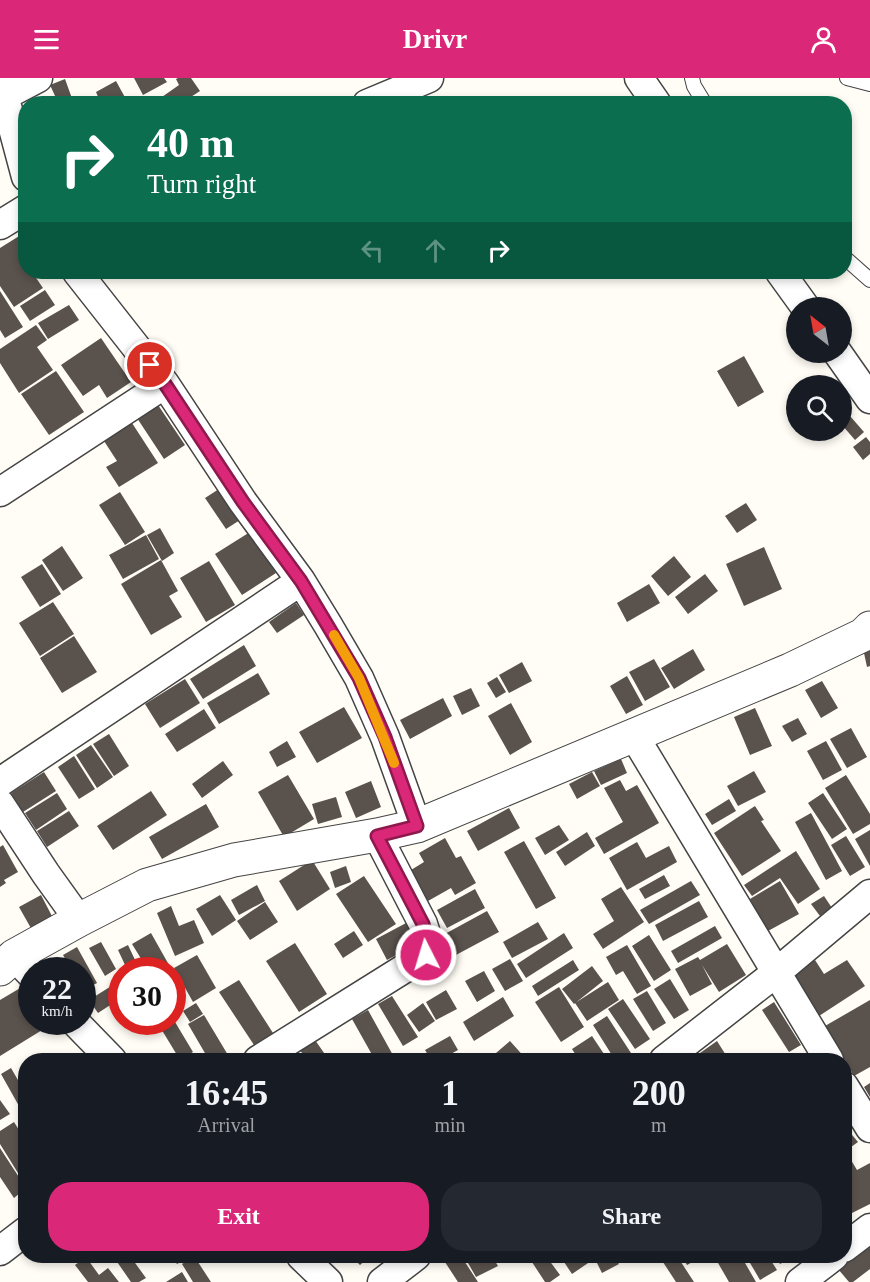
<!DOCTYPE html>
<style>
:root{--surface:#171b24;--page:#242831;--text:#f1f3f6;--muted:#9ea1a6;--accent:#db2777}
body{margin:0;font-family:Georgia,serif;background:var(--page);color:var(--text);height:100vh;display:flex;flex-direction:column;font-size:22px;white-space:nowrap}
*{box-sizing:border-box;margin:0}
p{font-size:20px;color:var(--muted)}
.icon{flex:none;width:33px;height:33px;fill:none;stroke:currentColor;stroke-width:2;stroke-linecap:round;stroke-linejoin:round}
.map{position:relative;flex:1;overflow:hidden}
.details{position:absolute;left:18px;top:975px;width:834px;height:210px;display:flex;flex-direction:column;background:var(--surface);border-radius:24px;box-shadow:0 3px 9px #0003}
.details>*{flex:none}
.guide{position:absolute;left:18px;top:18px;width:834px;height:183px;border-radius:24px;box-shadow:0 3px 9px #0003;background:#0b6e4f;color:#fff;overflow:hidden}
.needle{width:39px;rotate:329deg}
.buttons{position:absolute;left:786px;top:219px;display:grid;gap:12px}
.buttons a{display:grid;place-items:center;width:66px;height:66px;border-radius:50%;background:var(--surface);box-shadow:0 3px 9px #0003;font-size:30px}
.speed{position:absolute;left:18px;top:879px;display:flex;gap:12px;font-size:30px;font-weight:700;text-align:center}
.speed>*{display:grid;place-content:center;width:78px;height:78px;border-radius:50%;background:var(--surface);box-shadow:0 3px 9px #0003;line-height:1}
.speed small{font-size:15px;font-weight:400}
.speed .limit{border:9px solid #d22;background:#fff;color:#111}
.pin{position:absolute;display:grid;place-items:center;width:51px;height:51px;color:#fff;margin:-26px;border:3px solid #fff;border-radius:50%;box-shadow:0 2px 6px #0007}
.me{position:absolute;width:66px;margin:-33px;rotate:355deg;stroke-linejoin:round;filter:drop-shadow(0 0 4px #0008)}
.turn{display:flex;align-items:center;gap:21px;height:126px;padding:0 30px;font-size:27px}
.turn .icon{width:78px;height:78px;stroke-width:2.5}
.turn b{display:block;font-size:42px;line-height:51px}
.lanes{display:flex;align-items:center;height:57px;padding:0 30px;background:#0003;justify-content:center;gap:30px;direction:ltr}
.lanes .off{opacity:.35}
.eta{display:flex;justify-content:space-evenly;align-items:center;height:102px;text-align:center}
.eta b{font-size:36px;font-weight:700;line-height:42px}
.primary-button{display:flex;gap:12px;margin-top:auto;padding:12px 30px}
.primary-button a{flex:1;height:69px;border-radius:24px;background:var(--accent);color:#fff;font-size:24px;font-weight:700;line-height:69px;text-align:center}
.primary-button a+a{background:var(--page);color:var(--text)}
header{display:flex;justify-content:space-between;align-items:center;height:78px;padding:0 30px;background:var(--accent);color:#fff;font-size:27px;font-weight:700}
.map>svg:first-child{display:block}
.building{fill:#5a524d}
.lines{fill:none;stroke-linecap:round;stroke-linejoin:round}
.service-casing{stroke:#444;stroke-width:16}
.minor-casing{stroke:#444;stroke-width:31}
.tertiary-casing{stroke:#444;stroke-width:35}
.service{stroke:#fff;stroke-width:14}
.minor{stroke:#fff;stroke-width:28}
.tertiary{stroke:#fff;stroke-width:33}
.route-casing{stroke:#8e194d;stroke-width:15}
.route{stroke:#db2777;stroke-width:10}
.slow{stroke:#f59e0b;stroke-width:10}
</style>
<header><svg class="icon" aria-label="menu" viewBox="0 0 24 24"><path d="M4 6h16M4 12h16M4 18h16"/></svg>Drivr<svg class="icon" aria-label="person" viewBox="0 0 24 24"><circle cx="12" cy="8" r="4"/><path d="M4 21q1-7 8-7t8 7"/></svg></header>
<div class="map">
<svg width="870" height="1204" viewBox="0 0 870 1204">
<rect width="100%" height="100%" fill="#fffdf5"/>
<!-- building -->
<path class="building" d="M134,0h30l3,4 -24,13z
M178,0h13l9,13 -20,13h-28l27,-19 -3,-6z
M65,1l9,25 -31,-1 13,-5 -6,-13z
M116,3l11,20 -5,3h-21l-5,-12z
M202,18l5,8h-19z
M24,155l2,39h6l11,16 -29,19 -14,-21v-38z
M45,212l10,15 -25,16 -10,-15z
M0,213l23,36 -18,11 -5,-8z
M69,227l10,15 -31,19 -10,-16z
M36,247l11,15 -10,7 16,23 -34,23 -19,-30v-14z
M101,260l30,44 -24,16 -8,-13 -16,11 -22,-31z
M744,278l20,36 -26,15 -21,-36z
M56,293l28,41 -35,23 -28,-41z
M158,327l27,40 -21,14 -27,-41z
M850,338l14,16 -9,8 -13,-15z
M132,345l26,40 -39,24 -13,-20 11,-6 -13,-20z
M866,359l4,5v12l-7,6 -10,-13z
M219,411l21,31 -14,9 -21,-31z
M120,414l25,40 -20,13 -26,-40z
M746,425l11,17 -20,13 -12,-17z
M160,450l14,25 -12,8 -15,-26z
M250,454l26,41 -34,22 -27,-41z
M146,457l13,24 -36,20 -14,-24z
M62,468l21,32 -20,13 -21,-31z
M764,469l18,42 -38,17 -18,-42z
M674,478l17,21 -23,19 -17,-20z
M161,482l17,31 -9,5 13,21 -31,18 -30,-51z
M209,483l26,44 -29,17 -26,-44z
M42,486l19,30 -21,13 -19,-30z
M705,496l13,17 -30,23 -13,-17z
M649,506l11,19 -33,19 -10,-19z
M53,524l21,32 -34,22 -21,-33z
M296,525l8,12 -27,18 -8,-11z
M74,558l23,36 -35,21 -22,-35z
M870,559v29l-3,1 -6,-28z
M244,567l12,21 -53,33 -13,-20z
M693,571l12,21 -31,19 -13,-21z
M654,581l16,28 -25,14 -16,-29z
M522,584l10,19 -23,12 -10,-18z
M258,595l12,21 -51,30 -12,-21z
M627,598l16,29 -17,9 -16,-28z
M497,599l9,15 -10,6 -9,-15z
M185,601l15,24 -40,25 -15,-24z
M822,603l16,27 -17,10 -16,-28z
M471,610l9,18 -18,9 -9,-19z
M443,620l9,18 -42,23 -10,-19z
M511,625l21,39 -22,13 -22,-39z
M344,629l18,31 -45,25 -18,-31z
M755,630l17,38 -22,9 -16,-38z
M204,631l12,19 -39,24 -12,-18z
M798,640l9,16 -15,8 -10,-16z
M851,650l16,29 -20,11 -17,-29z
M109,656l20,32 -15,10 -21,-32z
M287,663l9,16 -19,10 -8,-15z
M826,663l16,29 -19,10 -16,-29z
M91,667l22,32 -16,11 -21,-33z
M74,678l21,33 -16,10 -21,-32z
M621,681l6,14 -26,12 -7,-14z
M223,683l10,14 -31,23 -10,-14z
M754,693l12,21 -28,14 -11,-20z
M44,694l12,19 -33,21 -12,-19z
M592,694l8,14 -23,13 -8,-15z
M288,697l26,44 -30,18 -26,-45z
M846,697l24,39v10l-17,10 -28,-46z
M620,702l6,11 11,-6 22,38 -55,31 -9,-16 28,-16 -19,-34z
M371,703l10,26 -25,11 -11,-26z
M151,713l16,24 -54,35 -16,-24z
M57,715l10,16 -31,21 -11,-17z
M823,715l24,36 -15,10 -24,-36z
M336,719l6,20 -24,7 -6,-20z
M729,721l7,12 -24,14 -7,-11z
M206,726l13,23 -57,32 -13,-22z
M755,728l9,14 -3,1 20,30 -39,25 -28,-43z
M509,730l11,20 -42,23 -11,-20z
M69,733l10,15 -32,21 -10,-16z
M811,735l31,58 -16,9 -31,-58z
M559,747l10,15 -24,15 -10,-17z
M870,752v36l-15,-27z
M587,754l8,14 -30,20 -9,-14z
M846,758l19,31 -15,9 -19,-31z
M445,760l11,20 5,-2 15,27 -21,12 -4,-7 -23,13 -17,-31 13,-8 -5,-9z
M524,763l32,57 -20,11 -32,-57z
M637,764l9,16 23,-12 8,16 -50,28 -18,-32z
M3,767l15,27 -14,8 2,3 -6,4v-40z
M796,773l24,38 -22,15 -18,-26 -28,18 -8,-11z
M312,782l18,29 -33,22 -18,-30z
M346,788l5,16 -16,6 -5,-16z
M664,797l6,11 -25,13 -6,-10z
M364,798l32,48 -28,18 -32,-48z
M691,803l9,14 -51,29 -9,-14z
M780,803l19,33 -31,17 -18,-32z
M257,807l8,16 -26,14 -8,-15z
M621,809l23,35 -41,27 -10,-15 21,-13 -13,-22z
M475,811l10,19 -38,20 -10,-18z
M41,817l12,23 -21,12 -13,-23z
M220,817l16,25 -24,16 -16,-27z
M824,818l8,12 -12,8 -9,-12z
M699,823l9,16 -45,24 -8,-16z
M265,824l13,20 -28,18 -13,-19z
M171,828l8,20 15,-6 10,23 -29,13 -18,-43z
M487,833l12,21 -45,24 -11,-21z
M408,844l11,21 -32,17 -11,-21z
M538,844l10,17 -36,19 -9,-16z
M715,848l7,12 -44,25 -7,-12z
M354,853l9,14 -20,13 -9,-14z
M151,855l18,32 -10,5h-11l-16,-26z
M564,855l9,15 -47,30 -9,-14z
M649,857l22,35 -17,11 -22,-35z
M101,864l15,27 -11,7 -16,-28z
M295,865l32,51 -28,18 -33,-51z
M727,866l19,31 -27,17 -17,-27 10,19 -22,12 -15,-27 23,-12 2,3z
M128,867l8,17 -10,5 -8,-17z
M627,867l24,41 -14,8 -14,-23 -7,4 -10,-18z
M77,869l20,36 -13,7 -2,-20h-10l-9,-15z
M197,877l19,33 -23,14 -19,-34z
M510,881l13,22 -18,10 -13,-22z
M573,882l6,10 -41,26 -6,-10z
M815,882l9,14 23,-14 18,26 -46,30 -27,-41z
M138,884l5,8h-19z
M592,888l11,15 -29,23 -12,-15z
M484,893l11,20 -18,11 -12,-21z
M670,901l19,31 -15,9 -20,-30z
M239,902l34,53 -19,12 -35,-53z
M608,904l11,18 -32,21 -12,-18z
M113,907l8,13 -23,15 -9,-13z
M22,909l10,16v19h11l4,5 -47,29v-56z
M559,909l25,40 -23,15 -26,-40z
M446,912l11,19 -21,11 -10,-18z
M647,913l19,32 -13,8 -20,-32z
M392,918l26,41 -15,9 -25,-42z
M503,919l11,19 -40,25 -11,-19z
M623,921l27,40 -15,10 -27,-40z
M870,922v67l-16,9 -29,-50z
M774,924l27,43 -12,7 -27,-42z
M196,925l7,11 -13,8 -7,-11z
M423,925l12,18 -16,11 -12,-17z
M368,932l26,47 -6,3h-13l-23,-41z
M204,937l27,45h-22l-21,-36z
M607,938l24,37 -12,7h-4l-22,-35z
M172,939l21,35 -13,8 -23,-38h15z
M450,958l8,14 -18,10h-9l-6,-10z
M592,958l16,24h-29l-7,-11z
M315,962l14,20h-22l-7,-10z
M510,963l17,19h-25l-6,-7z
M717,963l12,19h-24l-5,-7z
M194,976l4,6h-14z
M361,976l5,6h-15z
M11,990l15,26v9l-7,3 -18,-32z
M870,1005v14l-6,-10z
M0,1022l10,14 -10,6z
M14,1044l12,19v27l-8,5 -18,-29v-13z
M848,1052l10,12 -14,10v-19z
M0,1070l26,40 -12,10 -14,-21z
M851,1082l6,10 13,-7v41l-26,13v-54z
M870,1167v24l-17,13h-4l-11,-13z
M113,1178h17l16,22 -7,4h-8z
M171,1178h19l-13,8z
M194,1178l17,26h-18l-11,-18z
M351,1178h19l-10,9z
M441,1178h20l17,26h-20z
M464,1178h28l6,10 -22,11z
M528,1178h18l14,19 -10,7h-5z
M560,1178h32l2,3 -22,15z
M607,1178h7l5,8 -17,9 -6,-12z
M659,1178h18l17,26h-18z
M682,1178h21l-16,9z
M714,1178h27l15,26h-27z
M746,1178h22l9,14 -17,10z
M775,1178h20l-15,8z
M86,1179l13,18 9,-7 11,14h-31l-13,-17z
M182,1194l6,10h-22z"/>
<g class="lines">
<!-- service casing -->
<g class="service-casing">
<path id="service" d="M692,0l2,8 11,18
M847,0l23,6
M844,179l26,23"/>
</g>
<!-- minor casing -->
<g class="minor-casing">
<path id="minor" d="M639,0l18,26
M0,2l26,97
M0,20l38,-20
M367,26l62,-26
M0,147l26,-16
M77,194l88,112 78,118 58,79 27,44 31,53 26,59 32,89
M780,194l26,36
M837,274l33,47
M0,414l165,-108
M633,656l196,326
M0,704l301,-201
M0,726l46,70 33,46
M14,878l18,19
M75,944l37,38
M258,982l168,-105 2,-15 -5,-16 -46,-89
M664,982l113,-88 93,-78
M844,1008l26,42
M844,1170l26,-20
M0,1173l26,-20
M301,1178l27,26
M382,1204l34,-26
M800,1204l34,-26"/>
</g>
<!-- tertiary casing -->
<g class="tertiary-casing">
<path id="tertiary" d="M0,891l14,-13 65,-36 68,-35 87,-25 143,-25 40,-9 373,-156 73,-35 7,-7"/>
</g>
<!-- service -->
<use href="#service" class="service"/>
<!-- minor -->
<use href="#minor" class="minor"/>
<!-- tertiary -->
<use href="#tertiary" class="tertiary"/>
</g>
<g class="lines">
<!-- route casing -->
<g class="route-casing">
<path id="route" d="M150,287l15,19 78,118 58,79 58,97 26,59 32,89 -40,10 46,88 5,16 -2,15"/>
</g>
<!-- route -->
<use href="#route" class="route"/>
<!-- slow -->
<path class="slow" d="M334,557l25,43 35,85"/>
</g>
</svg>
<div class="buttons">
<a><svg class="needle" viewBox="-14 -14 28 28"><path d="M0-13l5 13h-10z" fill="#e53935"/><path d="M0 13l5-13h-10z" fill="#9ea1a6"/></svg></a>
<a><svg class="icon" aria-label="search" viewBox="0 0 24 24"><circle cx="10" cy="10" r="6"/><path d="M15 15l6 6"/></svg></a>
</div>
<div class="speed"><div>22<small>km/h</small></div><div class="limit">30</div></div>
<div class="pin" style="left:150px;top:287px;background:#d93025"><svg class="icon" aria-label="arrive" viewBox="0 0 24 24"><path d="M6 21V4h12l-3 4 3 4H6"/></svg></div>
<svg class="me" style="left:426px;top:877px" viewBox="-20 -20 40 40"><circle r="17" fill="#db2777" stroke="#fff" stroke-width="3"/><path d="M0-11L8 9 0 5-8 9z" fill="#fff"/></svg>
<div class="guide">
<div class="turn"><svg class="icon" aria-label="right" viewBox="0 0 24 24"><path d="M7 20v-9h11M14 6l5 5-5 5"/></svg><div><b>40 m</b>Turn right</div></div>
<div class="lanes"><svg class="icon off" aria-label="left" viewBox="0 0 24 24"><path d="M17 20v-9H6M10 6l-5 5 5 5"/></svg><svg class="icon off" aria-label="ahead" viewBox="0 0 24 24"><path d="M12 20V5M6 11l6-6 6 6"/></svg><svg class="icon" aria-label="right" viewBox="0 0 24 24"><path d="M7 20v-9h11M14 6l5 5-5 5"/></svg></div>
</div>
<section class="details">
<div class="eta">
<div><b>16:45</b><p>Arrival</p></div>
<div><b>1</b><p>min</p></div>
<div><b>200</b><p>m</p></div>
</div>
<div class="primary-button"><a>Exit</a><a>Share</a></div>
</section>
</div>
